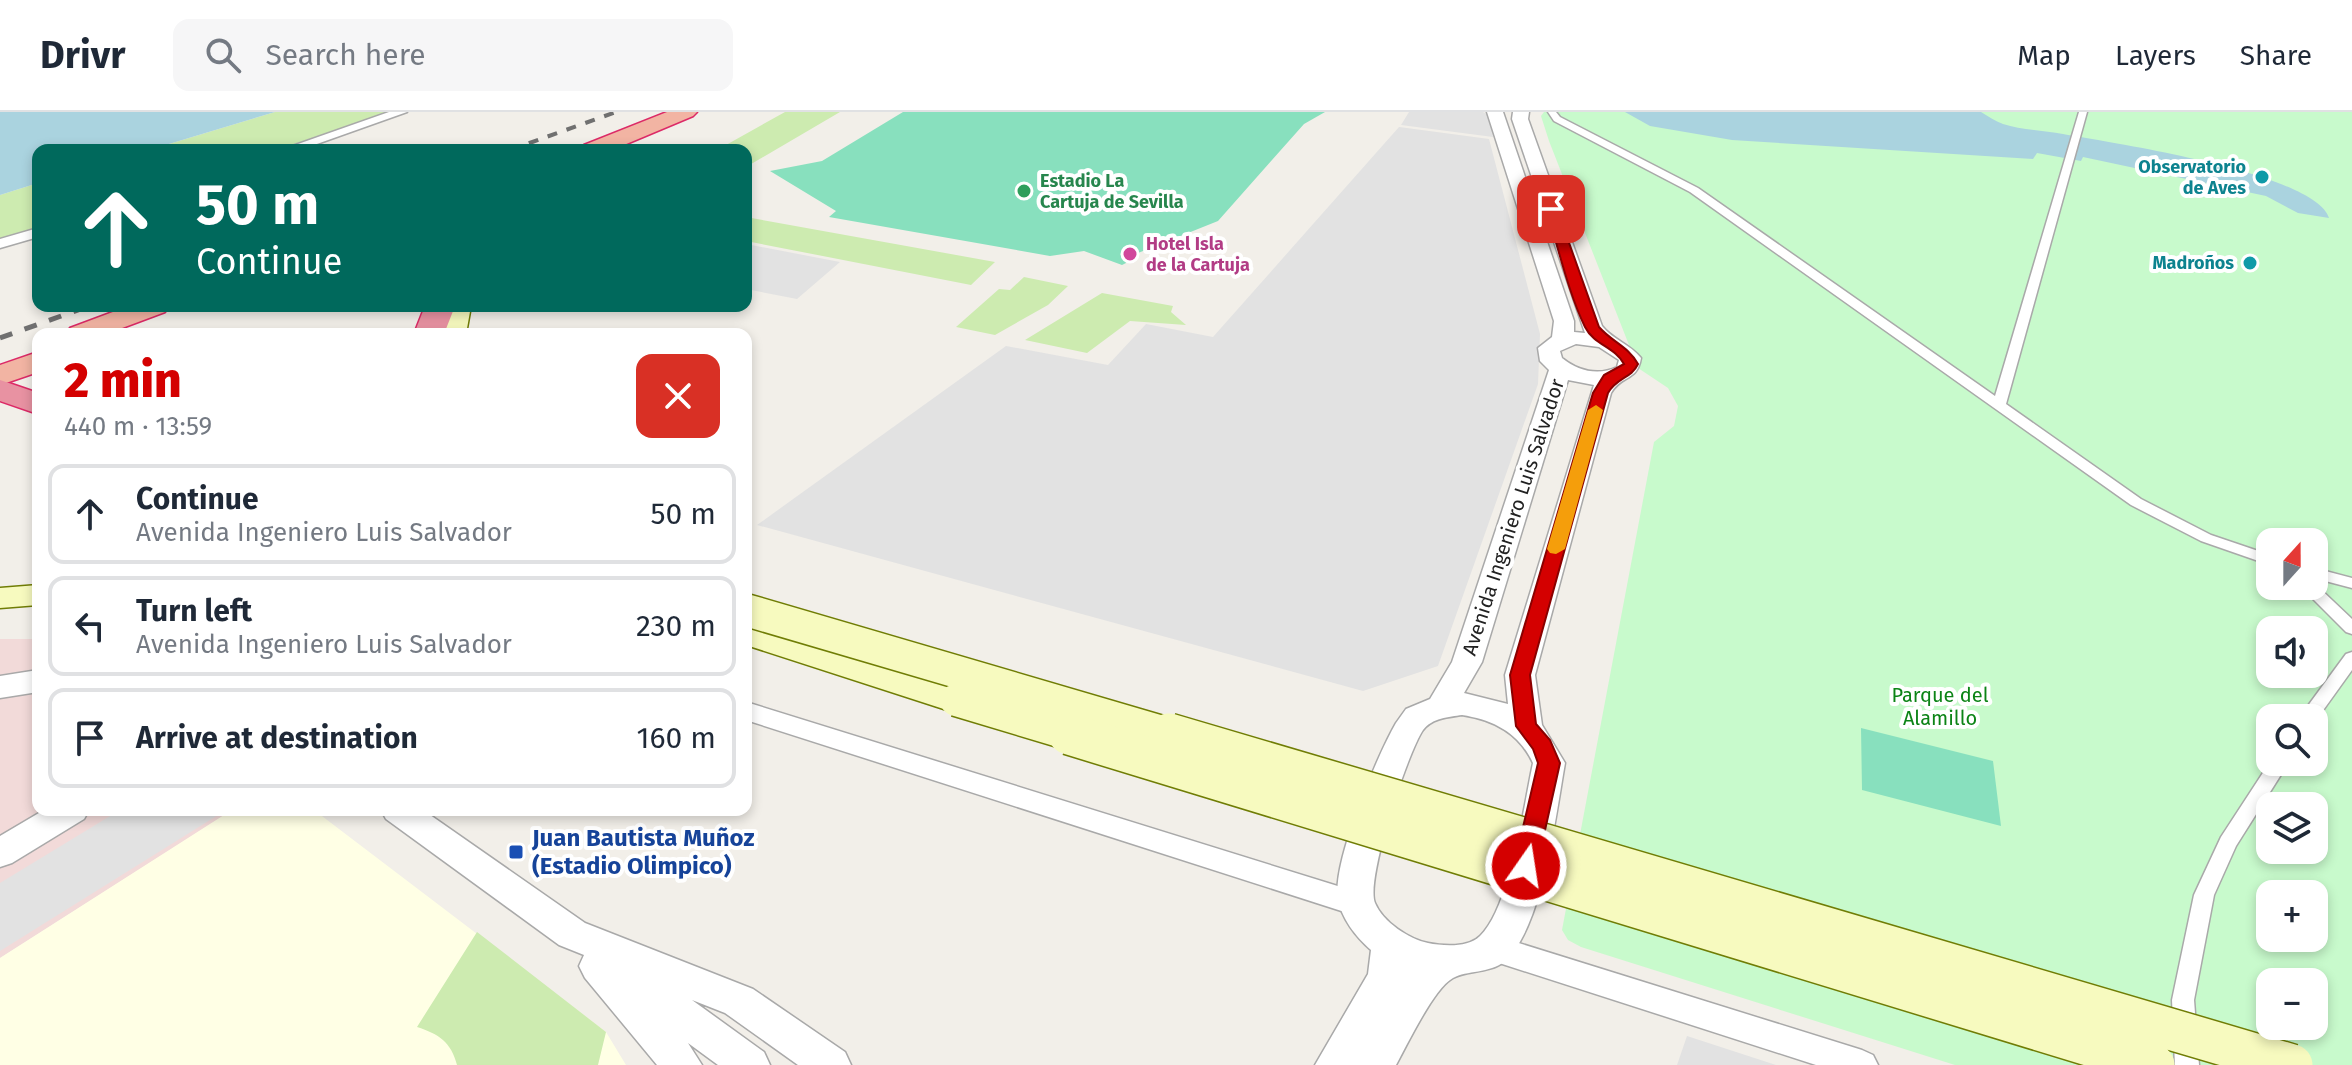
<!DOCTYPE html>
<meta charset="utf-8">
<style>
:root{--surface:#fff;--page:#f6f6f7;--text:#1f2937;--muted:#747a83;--line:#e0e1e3;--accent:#d40000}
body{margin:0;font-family:"Fira Sans",sans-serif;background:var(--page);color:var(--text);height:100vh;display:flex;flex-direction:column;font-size:30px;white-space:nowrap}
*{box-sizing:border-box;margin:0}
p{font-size:26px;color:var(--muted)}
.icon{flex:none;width:44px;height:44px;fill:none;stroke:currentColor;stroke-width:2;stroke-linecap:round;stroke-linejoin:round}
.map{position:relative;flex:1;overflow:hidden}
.panel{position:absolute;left:32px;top:216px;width:720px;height:488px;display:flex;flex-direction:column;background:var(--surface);border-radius:16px;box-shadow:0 4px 12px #0003}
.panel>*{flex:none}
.top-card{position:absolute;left:32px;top:32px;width:720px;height:168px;border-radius:16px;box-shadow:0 4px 12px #0003;background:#00695c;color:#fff;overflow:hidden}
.needle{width:52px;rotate:21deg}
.tools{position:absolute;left:2256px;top:416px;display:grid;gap:16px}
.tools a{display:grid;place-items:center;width:72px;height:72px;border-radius:16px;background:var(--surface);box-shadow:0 4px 12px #0003;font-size:40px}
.pin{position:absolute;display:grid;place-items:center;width:68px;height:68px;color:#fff;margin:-34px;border-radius:16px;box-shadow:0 4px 12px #0006}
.me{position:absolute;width:88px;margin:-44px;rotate:13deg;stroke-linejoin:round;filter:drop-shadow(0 0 6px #0008)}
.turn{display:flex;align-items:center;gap:28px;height:168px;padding:0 32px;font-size:36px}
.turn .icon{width:104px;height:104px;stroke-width:2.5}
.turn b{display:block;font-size:56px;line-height:68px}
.round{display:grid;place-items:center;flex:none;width:84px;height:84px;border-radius:16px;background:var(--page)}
.headline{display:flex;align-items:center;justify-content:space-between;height:136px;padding:0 32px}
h1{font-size:48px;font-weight:800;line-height:60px;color:var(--accent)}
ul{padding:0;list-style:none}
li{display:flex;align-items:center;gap:24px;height:100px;margin:0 16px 12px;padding:0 16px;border:4px solid var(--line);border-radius:16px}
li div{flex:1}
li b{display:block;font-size:30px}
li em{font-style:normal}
header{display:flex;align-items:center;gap:48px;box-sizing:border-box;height:112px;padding:0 40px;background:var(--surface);border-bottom:2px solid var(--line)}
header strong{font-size:38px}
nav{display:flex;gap:44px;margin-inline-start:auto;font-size:28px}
.search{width:560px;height:72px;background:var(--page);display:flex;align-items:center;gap:20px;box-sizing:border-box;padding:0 28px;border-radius:16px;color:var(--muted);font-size:30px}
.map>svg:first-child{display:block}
.commercial{fill:#f2dad9}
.education{fill:#ffffe5}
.grass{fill:#cdebb0}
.park{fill:#c8facc;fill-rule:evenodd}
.pitch{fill:#88e0be}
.parking{fill:#e2e2e2}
.water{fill:#aad3df}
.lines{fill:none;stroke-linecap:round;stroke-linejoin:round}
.pedestrian-casing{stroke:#a9a9a9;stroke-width:3}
.minor-casing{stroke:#a9a9a9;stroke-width:3}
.tertiary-casing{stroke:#a9a9a9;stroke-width:3}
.secondary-casing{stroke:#707d05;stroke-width:3}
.trunk-casing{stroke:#dc2a67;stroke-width:3}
.motorway-casing{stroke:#dc2a67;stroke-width:3}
.pedestrian{fill:#fff;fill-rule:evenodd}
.minor{fill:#fff;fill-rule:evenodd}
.tertiary{fill:#fff;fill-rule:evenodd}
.secondary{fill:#f7fabf;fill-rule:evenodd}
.trunk{fill:#f2b4a3;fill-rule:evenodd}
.motorway{fill:#e892a2;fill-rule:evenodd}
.rail-far1{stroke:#707070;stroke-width:4;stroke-dasharray:10 10;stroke-linecap:butt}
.rail{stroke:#707070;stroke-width:5;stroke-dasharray:13 13;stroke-linecap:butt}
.secondary-bridge-far1-casing{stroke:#707d05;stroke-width:35;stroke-linecap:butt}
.secondary-bridge-casing{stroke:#707d05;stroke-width:44;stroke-linecap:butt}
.secondary-bridge-far1{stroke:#f7fabf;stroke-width:32}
.secondary-bridge{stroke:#f7fabf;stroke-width:41}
.route{fill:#d40000;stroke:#8a0000;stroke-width:2}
.slow{fill:#f59e0b}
.culture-dot{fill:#0f9aa8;stroke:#fff;stroke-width:3}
.leisure-dot{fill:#2e9e5b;stroke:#fff;stroke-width:3}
.hotel-dot{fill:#d1479c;stroke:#fff;stroke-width:3}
.transit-dot{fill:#1a4fb4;stroke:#fff;stroke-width:3}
.labels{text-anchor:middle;stroke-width:8;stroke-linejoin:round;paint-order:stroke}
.far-culture-label{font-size:18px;font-weight:bold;fill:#0d838f;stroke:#fff;text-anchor:end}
.far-leisure-label{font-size:18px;font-weight:bold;fill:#27864d;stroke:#fff;text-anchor:start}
.far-hotel-label{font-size:18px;font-weight:bold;fill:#b23c85;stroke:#fff;text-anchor:start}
.street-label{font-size:20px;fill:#222;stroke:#fff}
.park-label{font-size:20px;fill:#0c8416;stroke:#fff}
.near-transit-label{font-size:24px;font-weight:bold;fill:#164399;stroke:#fff;text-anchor:start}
</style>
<header>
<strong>Drivr</strong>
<div class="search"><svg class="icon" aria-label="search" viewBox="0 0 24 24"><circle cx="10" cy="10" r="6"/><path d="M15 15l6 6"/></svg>Search here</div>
<nav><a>Map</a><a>Layers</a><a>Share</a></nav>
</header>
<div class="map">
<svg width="2352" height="953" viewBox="0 0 2352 953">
<rect width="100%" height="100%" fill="#f2efe9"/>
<!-- commercial -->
<path class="commercial" d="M0,527h38v171h182l5,5 -225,143z"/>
<!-- education -->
<path class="education" d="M220,698h94l292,222 20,33h-626v-107l224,-143z"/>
<!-- grass -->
<path class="grass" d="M275,0h115l-114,38h-127z
M785,0h55l-94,55v-17h-29z
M38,71v47l-38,12v-47z
M746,105l249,45 -24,23 -225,-44z
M1024,165l44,9 -20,19 -53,30 -39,-8 43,-38 11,1z
M1102,181l71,13 -2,6 15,13 -56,-4 -43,32 -62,-13z
M477,820l129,100 -8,33h-141c-6,-23 -18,-31 -40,-38z"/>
<!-- park -->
<path class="park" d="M1544,0h808v953h-397l-374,-118 -13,-7 -6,-10 92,-488 20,-16 4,-20 -10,-18 -30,-20 -89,-227 -8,-25zM2270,430h44v44h-44zM2270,518h44v44h-44zM2270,606h44v44h-44zM2270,694h44v44h-44zM2270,782h44v44h-44zM2270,870h44v44h-44z"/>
<!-- pitch -->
<path class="pitch" d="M903,0h422l-21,12 -86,97 -85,34 3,3 -14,7 -38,-14 -34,5 -221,-39 7,-6 -66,-40 52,-10z
M1861,616l132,33 8,65 -139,-36z"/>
<!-- parking -->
<path class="parking" d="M1409,0h74l7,4 3,21 -92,-12z
M1399,15l90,12 51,195 -2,50 -100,282 -75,25 -606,-166 249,-179 102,19 38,-41 67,13z
M746,132l94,18 -43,37 -51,-10z
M120,698h92l6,5 -218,136v-68z
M1687,924l89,29h-99z"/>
<!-- water -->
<path class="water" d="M0,0h275l-126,38h-111v33l-38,12z
M1625,0h356c7,4 14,9 22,12 18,6 41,6 60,10 50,9 252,39 266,84l-31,-5 -32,-17 -183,-39 -2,4 -44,-8 -4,6 -301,-19 -82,-14z"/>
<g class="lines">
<!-- pedestrian casing -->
<g class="pedestrian-casing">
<path id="pedestrian" d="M1548,0h8l4,5 138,71 297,208 84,-284h8l-81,292 135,95 70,36 59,20v10l-69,-24 -70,-36 -441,-313 -136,-71z
M2314,456l38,10v10l-38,-10z
M2314,471l38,36v15l-6,-2 -46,-46h14z
M2352,540v18l-38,53v-5h-15l47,-64z
M2270,650h19l-53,84 -22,49 -20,105 5,65h-24l-3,-65 22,-105 27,-58z"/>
</g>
<!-- minor casing -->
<g class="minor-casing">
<path id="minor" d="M389,0h18l-107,38h-19z
M38,116v9l-38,11v-9z
M746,590l611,190 10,4 4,8 -4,8 -10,4 -611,-196z
M1493,823l369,115 11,5 5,10h-62l-323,-104 -10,-4 -5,-9 5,-9z"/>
</g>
<!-- tertiary casing -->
<g class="tertiary-casing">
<path id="tertiary" d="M1487,0h16l71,209v11l11,1 -73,-214 1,-7h16l-1,7 74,207c11,14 28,18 39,32 -4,24 -19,16 -30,35l-76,282 7,50 23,38c-9,50 -22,164 -60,198 -16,13 -38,9 -52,17 -19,10 -46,67 -57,87h-81l53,-91 3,-24c-15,-13 -30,-32 -33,-52 -6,-35 39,-142 58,-175l10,-14 24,-10 22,-37 97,-292 -9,-9 -2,-13 14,-11 2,-16zM1576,232l23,3 20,13 -2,7c-19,9 -39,4 -55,-9l-2,-7zM1568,268l26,5 -89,290 3,29 -44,-11 18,-31zM1462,603c32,5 57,18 71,48 -9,42 -23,145 -53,173 -12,12 -37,10 -52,7 -19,-4 -45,-21 -53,-40 -10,-23 33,-151 48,-173 9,-12 26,-13 39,-15z
M38,558v22l-38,6v-22z
M44,698h45l-5,9 -72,44 -12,4v-31z
M381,698h42l162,113 168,66 92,63 6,13h-53l-73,-52 -33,-13 72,52 6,13h-52l-30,-22 14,22h-45l-72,-87 -6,-12 5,-11 -25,-10 -173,-126z"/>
</g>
<!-- secondary casing -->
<g class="secondary-casing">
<path id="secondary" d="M447,194h24l-5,28h-24z
M38,473v20l-38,3v-20z
M746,511l176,51 46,17 6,9 -6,9 -12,4 -210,-68z"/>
</g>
<!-- trunk casing -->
<g class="trunk-casing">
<path id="trunk" d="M667,0h30l-4,4 -81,34h-31l3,-5z
M129,194h40l-4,6 -59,22h-40l4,-6z
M38,240v20l-38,13v-20z"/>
</g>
<!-- motorway casing -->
<g class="motorway-casing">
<path id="motorway" d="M425,194h30l-11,28h-30z
M0,268l38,13v21l-38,-13z"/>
</g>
<!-- pedestrian -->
<use href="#pedestrian" class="pedestrian"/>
<!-- minor -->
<use href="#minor" class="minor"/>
<!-- tertiary -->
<use href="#tertiary" class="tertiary"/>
<!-- secondary -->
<use href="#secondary" class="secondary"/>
<!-- trunk -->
<use href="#trunk" class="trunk"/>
<!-- motorway -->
<use href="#motorway" class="motorway"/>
<!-- rail-far1 -->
<path class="rail-far1" d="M510,38l106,-38"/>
<!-- rail -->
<path class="rail" d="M0,226l89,-32"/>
<!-- secondary-bridge-far1 casing -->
<g class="secondary-bridge-far1-casing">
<path id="secondary-bridge-far1" d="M746,498l430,126
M956,588l120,36"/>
</g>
<!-- secondary-bridge casing -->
<g class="secondary-bridge-casing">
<path id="secondary-bridge" d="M1069,622l1085,331
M1169,622l1123,331"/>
</g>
<!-- secondary-bridge-far1 -->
<use href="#secondary-bridge-far1" class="secondary-bridge-far1"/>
<!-- secondary-bridge -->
<use href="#secondary-bridge" class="secondary-bridge"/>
</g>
<!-- route -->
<path class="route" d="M1551,93l6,4 42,118c13,15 29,19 39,37 -7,15 -21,13 -30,29l-78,282 6,49 14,16 10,23 -23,103 -3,7 -8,2 -9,-2 -3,-7 24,-103 -5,-14 -17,-23 -6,-51 83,-282 11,-18 20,-11c-9,-17 -30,-19 -39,-37 -17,-35 -27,-81 -39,-118z"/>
<!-- slow -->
<path class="slow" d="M1596,293l7,5 -38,139 -9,5 -6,-1 -3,-4 41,-139z"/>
<!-- markers -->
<g class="culture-dot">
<circle cx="2262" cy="65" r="8"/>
<circle cx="2250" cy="151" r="8"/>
</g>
<circle class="leisure-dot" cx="1024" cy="79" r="8"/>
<circle class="hotel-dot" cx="1130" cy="142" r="8"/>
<rect class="transit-dot" x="508" y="732" width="16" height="16" rx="4"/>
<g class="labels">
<!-- far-culture labels -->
<g class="far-culture-label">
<text x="2246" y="61">Observatorio<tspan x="2246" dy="21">de Aves</tspan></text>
<text x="2234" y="157">Madroños</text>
</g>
<!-- far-leisure labels -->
<g class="far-leisure-label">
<text x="1040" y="75">Estadio La<tspan x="1040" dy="21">Cartuja de Sevilla</tspan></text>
</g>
<!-- far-hotel labels -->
<g class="far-hotel-label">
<text x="1146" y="138">Hotel Isla<tspan x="1146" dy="21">de la Cartuja</tspan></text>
</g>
<!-- street labels -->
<g class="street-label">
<text transform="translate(1513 405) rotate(-72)" y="7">Avenida Ingeniero Luis Salvador</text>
</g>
<!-- park labels -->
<g class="park-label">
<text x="1940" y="590">Parque del<tspan x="1940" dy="23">Alamillo</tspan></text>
</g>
<!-- near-transit labels -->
<g class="near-transit-label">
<text x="532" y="734">Juan Bautista Muñoz<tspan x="532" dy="28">(Estadio Olimpico)</tspan></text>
</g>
</g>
</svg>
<div class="tools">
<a><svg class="needle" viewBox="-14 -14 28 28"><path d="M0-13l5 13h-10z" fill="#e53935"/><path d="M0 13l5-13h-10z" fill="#747a83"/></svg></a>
<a><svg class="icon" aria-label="sound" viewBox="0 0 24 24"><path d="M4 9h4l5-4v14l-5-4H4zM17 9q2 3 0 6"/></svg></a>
<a><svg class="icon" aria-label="search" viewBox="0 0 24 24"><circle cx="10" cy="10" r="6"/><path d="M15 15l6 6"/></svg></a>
<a><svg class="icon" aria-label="layers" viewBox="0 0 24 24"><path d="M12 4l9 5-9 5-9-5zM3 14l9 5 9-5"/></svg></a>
<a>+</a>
<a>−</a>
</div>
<div class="pin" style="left:1551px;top:97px;background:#d93025"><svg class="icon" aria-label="arrive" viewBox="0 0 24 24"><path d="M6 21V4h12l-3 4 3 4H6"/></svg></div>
<svg class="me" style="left:1526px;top:754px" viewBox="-20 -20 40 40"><circle r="17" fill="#d40000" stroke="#fff" stroke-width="3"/><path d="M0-11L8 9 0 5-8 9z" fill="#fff"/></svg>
<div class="top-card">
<div class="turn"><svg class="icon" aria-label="ahead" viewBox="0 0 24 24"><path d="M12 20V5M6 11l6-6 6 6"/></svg><div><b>50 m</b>Continue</div></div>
</div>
<section class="panel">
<div class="headline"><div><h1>2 min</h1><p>440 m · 13:59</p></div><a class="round" style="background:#d93025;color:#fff"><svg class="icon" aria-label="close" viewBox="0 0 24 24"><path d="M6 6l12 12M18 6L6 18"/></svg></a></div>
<ul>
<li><svg class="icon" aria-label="ahead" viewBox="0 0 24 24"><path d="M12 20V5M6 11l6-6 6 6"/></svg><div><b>Continue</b><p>Avenida Ingeniero Luis Salvador</p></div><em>50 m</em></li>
<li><svg class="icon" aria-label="left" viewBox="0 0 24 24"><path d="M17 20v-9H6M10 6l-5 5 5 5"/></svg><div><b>Turn left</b><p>Avenida Ingeniero Luis Salvador</p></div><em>230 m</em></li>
<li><svg class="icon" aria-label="arrive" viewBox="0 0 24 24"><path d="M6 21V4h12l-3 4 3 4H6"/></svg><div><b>Arrive at destination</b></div><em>160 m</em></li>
</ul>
</section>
</div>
